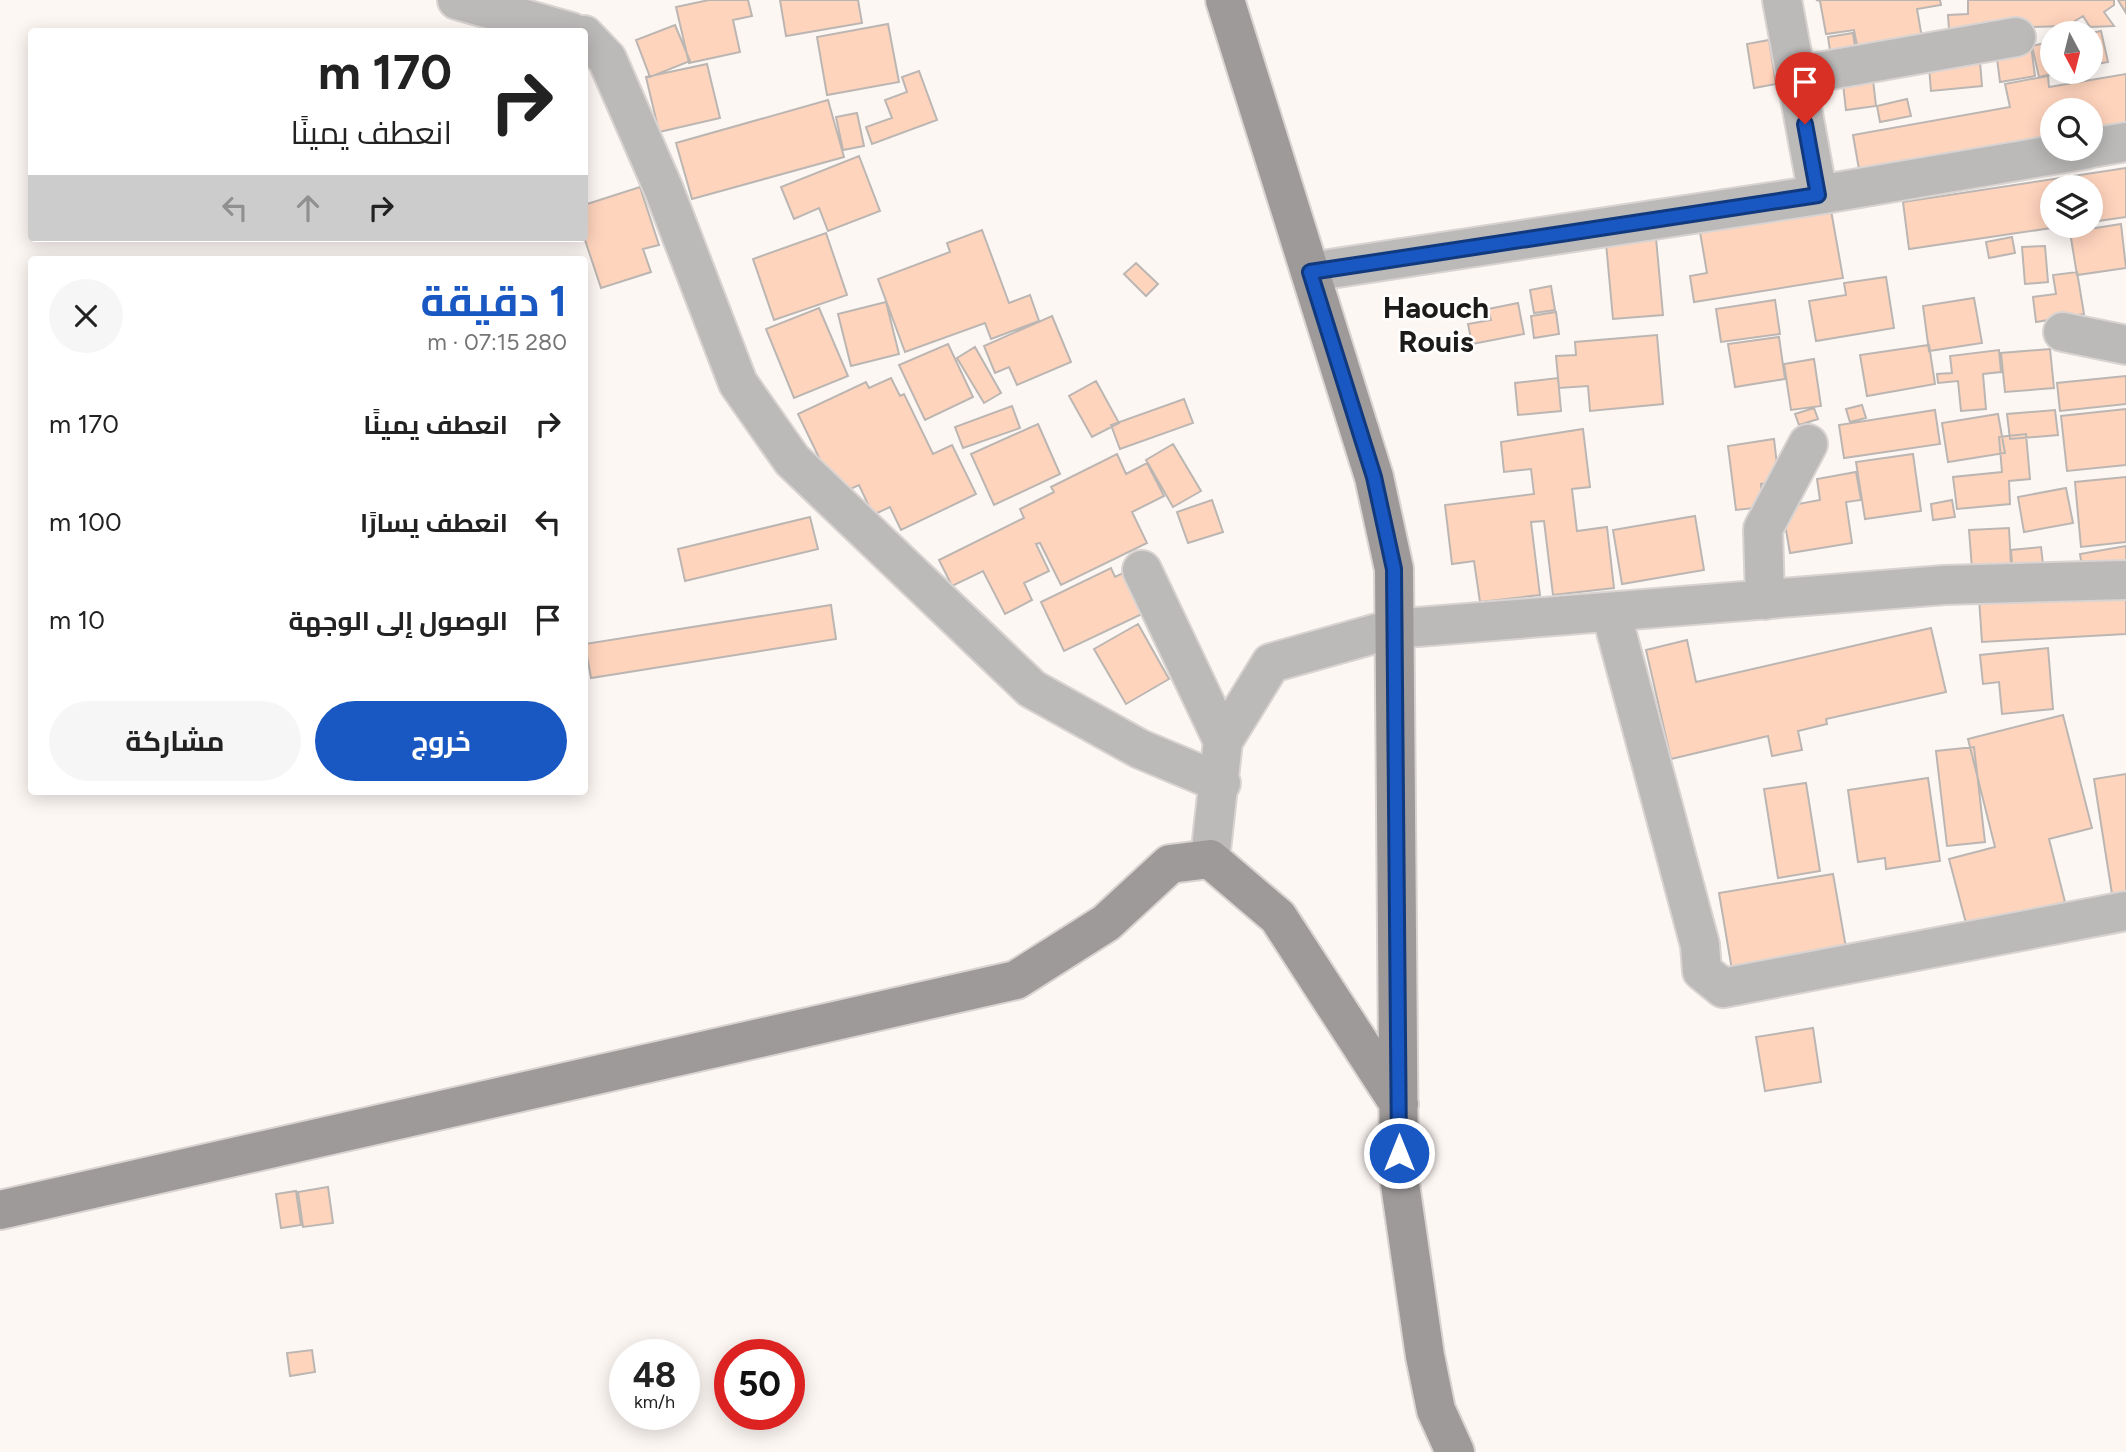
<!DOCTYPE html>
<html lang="ar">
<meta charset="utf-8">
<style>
:root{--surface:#fff;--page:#f6f6f6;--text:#222;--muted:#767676;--accent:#1957c2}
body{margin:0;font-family:Figtree,Cairo,sans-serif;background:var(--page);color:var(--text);direction:rtl;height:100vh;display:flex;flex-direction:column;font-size:26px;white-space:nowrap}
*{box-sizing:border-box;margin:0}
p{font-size:23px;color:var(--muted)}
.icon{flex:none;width:38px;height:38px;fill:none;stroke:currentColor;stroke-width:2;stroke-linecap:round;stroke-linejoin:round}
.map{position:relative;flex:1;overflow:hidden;direction:ltr}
.drawer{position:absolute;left:28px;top:256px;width:560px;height:539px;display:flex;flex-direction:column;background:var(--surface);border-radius:7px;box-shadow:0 4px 18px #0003;direction:rtl}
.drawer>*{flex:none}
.guide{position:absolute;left:28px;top:28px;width:560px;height:214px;border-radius:7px;box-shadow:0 4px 18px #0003;direction:rtl;background:#fff;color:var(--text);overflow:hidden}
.needle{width:46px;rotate:173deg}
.tools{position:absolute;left:2040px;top:21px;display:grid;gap:14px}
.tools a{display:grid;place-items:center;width:63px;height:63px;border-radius:50%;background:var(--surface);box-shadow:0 4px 18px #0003;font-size:35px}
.speed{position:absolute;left:609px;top:1339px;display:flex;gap:14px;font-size:35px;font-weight:700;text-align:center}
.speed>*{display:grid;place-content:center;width:91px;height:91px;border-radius:50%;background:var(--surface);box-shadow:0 4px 18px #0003;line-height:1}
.speed small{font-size:18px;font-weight:400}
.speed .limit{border:10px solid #d22;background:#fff;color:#111}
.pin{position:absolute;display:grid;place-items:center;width:60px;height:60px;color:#fff;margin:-72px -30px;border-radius:50% 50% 50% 0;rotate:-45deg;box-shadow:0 0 7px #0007}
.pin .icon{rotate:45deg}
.me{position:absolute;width:77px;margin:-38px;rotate:0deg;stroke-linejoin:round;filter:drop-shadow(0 0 5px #0008)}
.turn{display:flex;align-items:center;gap:24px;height:147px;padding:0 21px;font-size:32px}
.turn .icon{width:91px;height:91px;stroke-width:2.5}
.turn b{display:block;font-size:49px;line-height:60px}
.lanes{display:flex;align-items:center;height:66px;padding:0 21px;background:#0003;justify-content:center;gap:35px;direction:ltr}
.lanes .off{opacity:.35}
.round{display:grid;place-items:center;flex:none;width:74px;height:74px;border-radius:37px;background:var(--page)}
.head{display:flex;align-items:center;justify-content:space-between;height:119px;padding:0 21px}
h1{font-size:42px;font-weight:700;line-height:52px;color:var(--accent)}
.cta{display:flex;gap:14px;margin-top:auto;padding:14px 21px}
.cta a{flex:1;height:80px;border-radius:42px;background:var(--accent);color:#fff;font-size:28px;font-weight:700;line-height:80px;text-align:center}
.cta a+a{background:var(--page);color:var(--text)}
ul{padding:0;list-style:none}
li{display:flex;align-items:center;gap:21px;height:98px;padding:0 21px}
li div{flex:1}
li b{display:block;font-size:26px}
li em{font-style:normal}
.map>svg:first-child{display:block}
.building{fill:#ffd4bd;stroke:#bcb6b3;stroke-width:2}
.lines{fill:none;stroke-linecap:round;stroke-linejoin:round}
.street-casing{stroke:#d9d4d1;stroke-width:42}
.secondary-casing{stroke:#d9d4d1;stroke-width:42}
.street{stroke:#bcb9b9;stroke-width:38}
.secondary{stroke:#9e9a9a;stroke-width:38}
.route-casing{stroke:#10397e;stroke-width:18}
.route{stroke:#1957c2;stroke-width:12}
.labels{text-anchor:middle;stroke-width:5;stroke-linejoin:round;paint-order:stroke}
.quarter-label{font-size:30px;font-weight:bold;fill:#1d1b1a;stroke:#fff}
</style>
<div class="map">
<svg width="2126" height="1452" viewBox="0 0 2126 1452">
<rect width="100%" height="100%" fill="#fdf7f4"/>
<!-- building -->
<path class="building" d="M709,0h39l4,16 -19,4 7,32 -51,11 -13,-56z
M780,0h78l4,23 -76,13z
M1816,0h124l1,5 -24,4 6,35 -64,11 -5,-25 -28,4 -6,-33z
M1968,0h146v5l-10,7 10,14 -24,1 -7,-11 -16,10 -118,3 -1,-14 20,-1z
M2118,0h8v13z
M888,24l11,58 -72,13 -10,-58z
M675,25l15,36 -40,16 -14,-37z
M2101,31l7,31 -17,3v-32z
M1853,33l3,20 -25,4 -3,-20z
M1769,40l7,44 -22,4 -7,-44z
M2053,41v31h9l-23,5 -7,-31z
M2031,46l4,30 -35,6 -4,-31z
M1980,62l2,24 -51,5 -2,-24z
M707,64l13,54 -61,14 -13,-55z
M919,71l18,49 -65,24 -6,-17 26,-9 -7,-18 22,-8 -5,-15z
M2126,74v53l-35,7v-24h-38v30l-193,35 -7,-40 157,-28 -5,-23 43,-8 1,11z
M1873,80l3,26 -30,4 -3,-26z
M1907,99l4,17 -31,6 -3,-16z
M828,100l16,57 -152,42 -16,-56z
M857,113l7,33 -21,4 -7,-33z
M859,156l21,55 -52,20 -9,-23 -25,11 -13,-32z
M2126,168v49l-35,5v-35h-38v39h12l-156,23 -6,-47z
M640,187l19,58 -16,4 8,23 -50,16 -17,-51v-32z
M1829,199l14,79 -149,24 -4,-26 17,-3 -7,-41 65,-11z
M2121,224l5,44 -49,7 -7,-43z
M982,230l27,73 21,-8 9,26 -48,18 -6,-16 -80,29 -27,-73 72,-27 -3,-9z
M826,233l21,62 -73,25 -21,-61z
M2012,237l3,16 -26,5 -3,-16z
M1656,238l7,77 -50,4 -7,-76z
M2045,246l3,36 -23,2 -3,-37z
M1136,263l22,21 -12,12 -22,-22z
M2077,272l7,42 -48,8 -3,-25 23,-3 -3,-19z
M1886,277l8,51 -78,13 -7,-40 37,-6 -2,-12z
M1551,286l4,24 -21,3 -4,-23z
M1974,298l8,45 -53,8 -6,-45z
M1775,300l5,34 -59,8 -5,-33z
M886,302l13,52 -48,12 -13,-52z
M1518,303l6,31 -52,10 -4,-20 23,-4 -3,-11z
M819,308l29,68 -54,22 -28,-69z
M1556,312l3,22 -25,4 -3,-22z
M1052,316l19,46 -54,23 -8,-18 -14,6 -11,-27z
M1657,335l6,69 -73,7 -2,-25 -29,2 -3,-32 20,-1 -1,-13z
M1779,337l6,42 -50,8 -7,-43z
M948,344l25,53 -48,23 -26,-55z
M1929,345l6,39 -68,12 -7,-41z
M975,347l26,46 -17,10 -27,-45z
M2050,349l4,39 -49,4 -4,-39z
M1999,350l2,22 -18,2 3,35 -25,2 -3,-30 -20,2 -1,-9 15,-1 -2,-17z
M1814,359l7,47 -30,4 -7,-46z
M2126,376v28l-66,7 -3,-28z
M891,378l9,18 4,-2 29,60 19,-9 24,49 -75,36 -11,-23 -17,8 -14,-30 -22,10 -39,-81 68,-32 3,6z
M1558,378l3,33 -43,4 -3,-32z
M1096,381l23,42 -27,14 -23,-41z
M1184,399l9,24 -73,26 -9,-24z
M1862,405l4,13 -16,4 -4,-13z
M1012,406l8,22 -57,20 -8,-21z
M1814,408l4,11 -19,6 -4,-11z
M2126,409v56l-59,6 -6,-55z
M1935,410l5,34 -96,14 -5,-33z
M2055,410l3,25 -48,4 -3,-25z
M1998,414l7,39 -57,9 -6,-39z
M1038,424l22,50 -66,31 -23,-51z
M1583,429l7,58 -18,2 5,42 30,-4 7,61 -61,7 -9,-74 -13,1 9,73 -60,7 -6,-41 -22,3 -7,-59 89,-11 -3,-25 -27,3 -3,-30z
M2026,434l4,45 -21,2 1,23 -53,5 -4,-32 49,-5 -3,-35z
M1774,439l5,43 -18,2 2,23 -27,3 -8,-64z
M1173,444l28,47 -28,16 -27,-47z
M1117,454l9,20 21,-11 17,33 -32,16 15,31 -86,42 -21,-42 -4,1 13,27 -25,12 8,17 -27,14 -22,-43 -31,15 -13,-26 85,-42 -4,-9 34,-17 -3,-5z
M1913,454l8,57 -56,8 -9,-57z
M1856,472l5,28 -15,2 6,41 -62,10 -8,-46 38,-7 -3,-21z
M2126,477v65l-45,5 -6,-65z
M2066,488l7,35 -49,9 -6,-35z
M1212,500l11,32 -35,11 -11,-31z
M1952,500l3,17 -22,3 -2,-16z
M1695,516l9,54 -82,14 -9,-54z
M810,517l8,32 -133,32 -7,-32z
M2009,528l2,38 -39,3 -3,-39z
M2126,546v21l-43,6 -3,-19z
M2041,547l3,26 -31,2 -2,-25z
M1142,564l19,41 -97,46 -23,-49 70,-34 4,9z
M2126,590v44l-144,8 -3,-44z
M831,605l5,34 -245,39 -6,-34z
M1138,624l31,55 -43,25 -32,-55z
M1931,628l15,64 -120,27 1,5 -29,7 4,19 -30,6 -4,-20 -97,23 -25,-109 41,-10 9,42z
M2048,648l5,61 -51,5 -3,-32 -16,2 -3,-29z
M2063,715l29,113 -43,11 16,63 -98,25 -18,-68 46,-12 -27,-108z
M1974,747l11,95 -38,4 -11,-95z
M2126,774v118l-14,2 -18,-115z
M1928,778l12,83 -54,8 -1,-11 -27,4 -10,-72z
M1806,783l14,88 -42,7 -14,-89z
M1833,874l15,85 -116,11 -13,-77z
M1813,1028l8,54 -56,9 -9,-54z
M328,1187l5,36 -30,4 -5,-35z
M296,1191l5,34 -20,3 -5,-34z
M312,1350l3,22 -25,4 -3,-23z"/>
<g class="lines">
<!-- street casing -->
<g class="street-casing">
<path id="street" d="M457,0l114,32
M1782,0l36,195
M584,35l23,24 57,131 74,193 54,77 240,229 108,60 81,34
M1796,76l220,-39
M2091,148l35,-6
M1310,272l508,-77 270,-46
M2063,332l63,13
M1142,570l81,171
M1765,600l-2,-71 45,-85
M1611,612l89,333 2,26 21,17 403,-77
M1210,859l13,-118 48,-78 121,-34 552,-44 182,-5"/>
</g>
<!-- secondary casing -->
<g class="secondary-casing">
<path id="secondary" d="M1225,0l149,477 20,92 5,608 26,179 11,54 19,42
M0,1210l1016,-230 90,-57 64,-59 40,-5 68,58 121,187"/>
</g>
<!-- street -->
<use href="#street" class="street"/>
<!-- secondary -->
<use href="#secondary" class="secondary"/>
</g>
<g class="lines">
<!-- route casing -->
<g class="route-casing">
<path id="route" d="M1399,1153l-5,-584 -20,-92 -64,-205 508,-77 -13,-71"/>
</g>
<!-- route -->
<use href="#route" class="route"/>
</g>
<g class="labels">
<!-- quarter labels -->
<g class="quarter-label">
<text x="1436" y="318">Haouch<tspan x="1436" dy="34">Rouis</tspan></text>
</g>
</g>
</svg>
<div class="tools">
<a><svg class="needle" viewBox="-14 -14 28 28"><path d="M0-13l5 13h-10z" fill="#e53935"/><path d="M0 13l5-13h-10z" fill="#767676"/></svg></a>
<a><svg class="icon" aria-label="search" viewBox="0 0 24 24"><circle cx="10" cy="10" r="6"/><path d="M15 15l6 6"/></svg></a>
<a><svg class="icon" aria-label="layers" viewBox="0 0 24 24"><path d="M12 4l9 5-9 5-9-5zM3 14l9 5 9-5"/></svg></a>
</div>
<div class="speed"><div>48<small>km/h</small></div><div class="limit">50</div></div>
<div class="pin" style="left:1805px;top:124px;background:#d93025"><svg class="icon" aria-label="arrive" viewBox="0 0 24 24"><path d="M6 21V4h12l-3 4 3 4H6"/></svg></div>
<svg class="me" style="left:1399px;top:1153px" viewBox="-20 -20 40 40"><circle r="17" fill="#1957c2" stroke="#fff" stroke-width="3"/><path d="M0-11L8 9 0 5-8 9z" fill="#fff"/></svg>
<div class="guide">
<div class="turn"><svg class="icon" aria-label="right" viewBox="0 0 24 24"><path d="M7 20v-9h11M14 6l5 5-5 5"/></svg><div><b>170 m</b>انعطف يمينًا</div></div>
<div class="lanes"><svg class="icon off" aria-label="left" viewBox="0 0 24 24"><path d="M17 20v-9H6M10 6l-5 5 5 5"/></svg><svg class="icon off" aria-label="ahead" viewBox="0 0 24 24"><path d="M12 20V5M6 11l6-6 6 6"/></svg><svg class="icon" aria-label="right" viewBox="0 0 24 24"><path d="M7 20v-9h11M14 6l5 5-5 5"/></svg></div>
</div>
<section class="drawer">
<div class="head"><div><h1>1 دقيقة</h1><p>280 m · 07:15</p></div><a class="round"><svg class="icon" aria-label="close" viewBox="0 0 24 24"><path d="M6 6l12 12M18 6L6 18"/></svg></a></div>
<ul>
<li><svg class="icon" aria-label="right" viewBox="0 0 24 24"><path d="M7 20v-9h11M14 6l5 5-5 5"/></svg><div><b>انعطف يمينًا</b></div><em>170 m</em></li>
<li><svg class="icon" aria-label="left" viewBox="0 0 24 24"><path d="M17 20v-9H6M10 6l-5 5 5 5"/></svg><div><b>انعطف يسارًا</b></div><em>100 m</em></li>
<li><svg class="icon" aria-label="arrive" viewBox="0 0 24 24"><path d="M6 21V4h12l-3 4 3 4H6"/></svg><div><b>الوصول إلى الوجهة</b></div><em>10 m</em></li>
</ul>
<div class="cta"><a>خروج</a><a>مشاركة</a></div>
</section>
</div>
